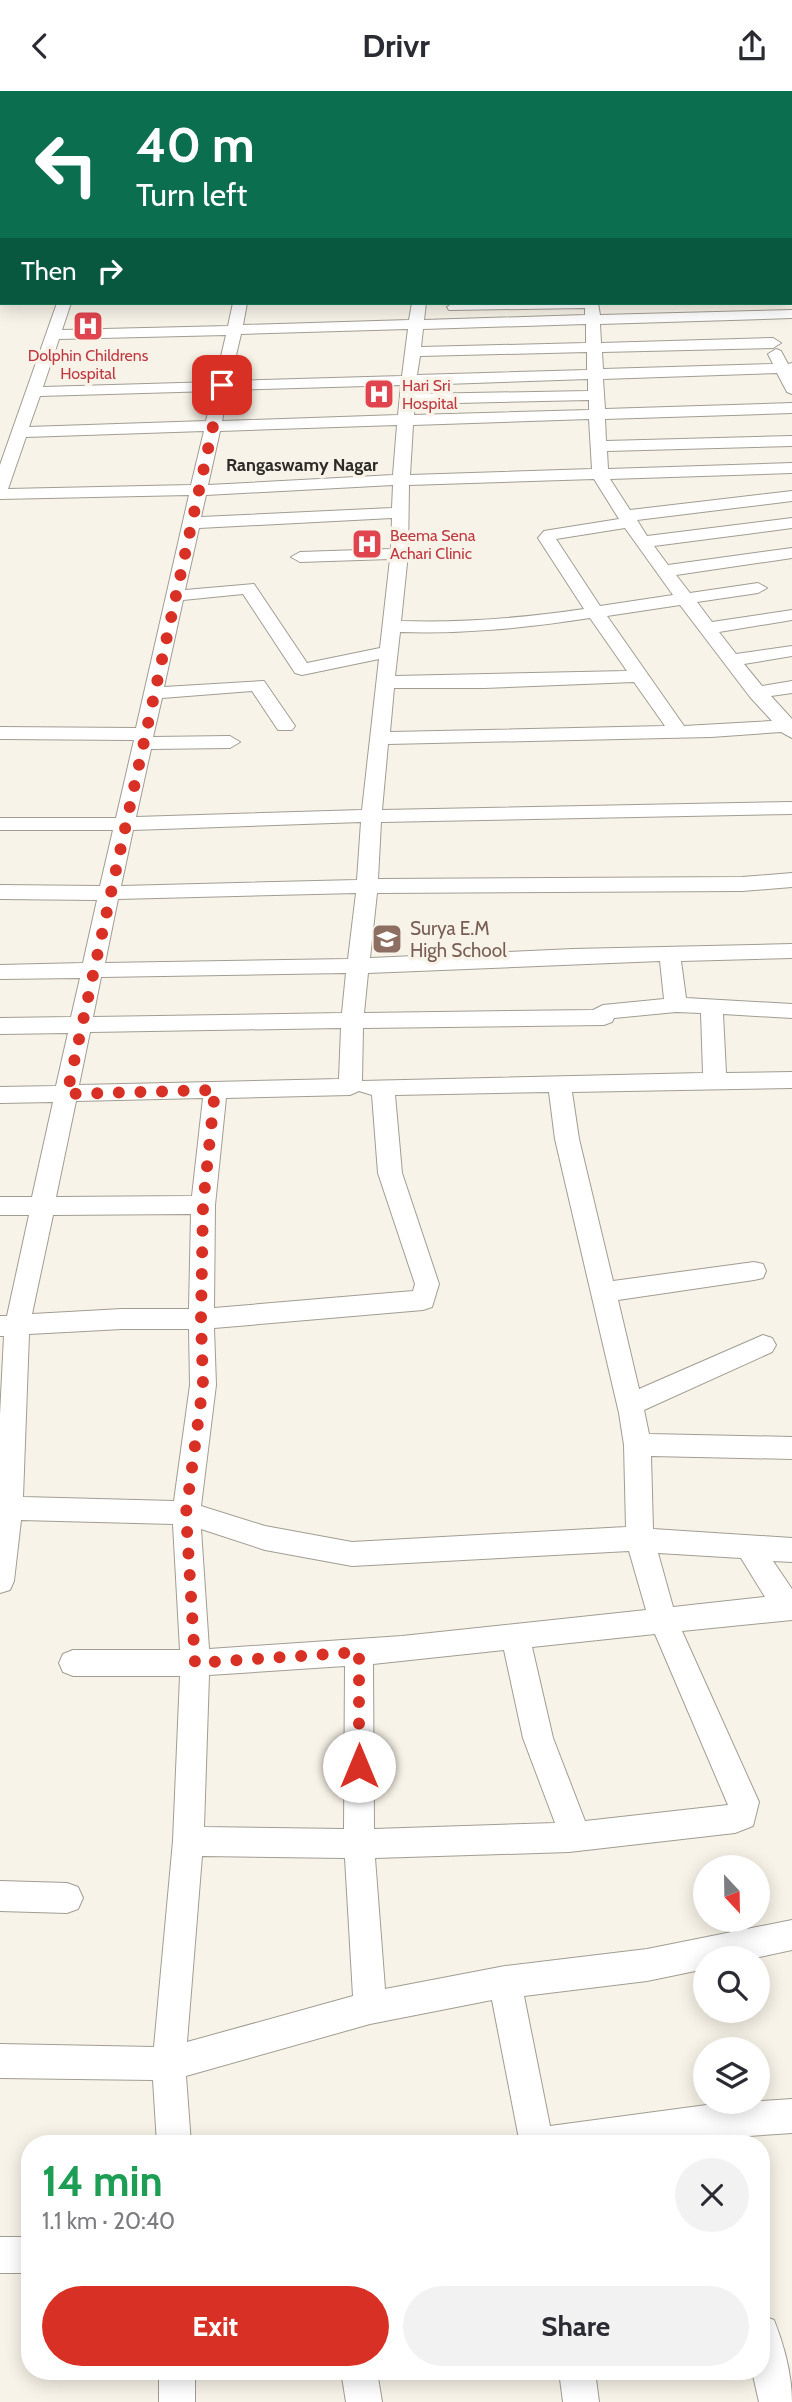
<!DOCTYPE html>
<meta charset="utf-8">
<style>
:root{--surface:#fff;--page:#f2f2f3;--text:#2b2b33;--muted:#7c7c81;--accent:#d93025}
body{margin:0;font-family:Cabin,sans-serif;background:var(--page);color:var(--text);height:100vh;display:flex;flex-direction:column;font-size:26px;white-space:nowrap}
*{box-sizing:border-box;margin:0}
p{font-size:23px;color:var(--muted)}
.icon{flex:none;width:38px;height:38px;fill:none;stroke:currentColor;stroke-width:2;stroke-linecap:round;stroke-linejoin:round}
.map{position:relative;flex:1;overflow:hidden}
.side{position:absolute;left:21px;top:2044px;width:749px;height:245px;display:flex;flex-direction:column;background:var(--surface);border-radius:28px;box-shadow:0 4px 18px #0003}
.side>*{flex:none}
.banner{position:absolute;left:0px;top:0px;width:793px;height:214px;box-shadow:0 4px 18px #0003;background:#0b6e4f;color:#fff;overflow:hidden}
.needle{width:46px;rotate:158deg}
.controls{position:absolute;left:693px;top:1764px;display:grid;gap:14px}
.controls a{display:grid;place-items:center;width:77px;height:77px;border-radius:50%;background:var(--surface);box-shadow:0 4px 18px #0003;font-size:35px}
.pin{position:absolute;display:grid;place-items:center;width:60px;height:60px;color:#fff;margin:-30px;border-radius:14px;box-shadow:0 4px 10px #0006}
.me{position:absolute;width:77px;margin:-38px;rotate:0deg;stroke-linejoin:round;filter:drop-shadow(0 0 5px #0008)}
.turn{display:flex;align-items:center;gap:24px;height:147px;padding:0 21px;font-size:32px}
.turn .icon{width:91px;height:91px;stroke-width:2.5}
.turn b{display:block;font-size:49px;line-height:60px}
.then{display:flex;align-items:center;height:66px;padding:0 21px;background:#0003;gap:14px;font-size:26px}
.round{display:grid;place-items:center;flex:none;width:74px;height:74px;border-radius:37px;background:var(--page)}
.head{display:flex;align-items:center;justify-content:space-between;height:119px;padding:0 21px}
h1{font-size:42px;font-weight:700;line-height:52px;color:#1e9e55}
.action{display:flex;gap:14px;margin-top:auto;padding:14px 21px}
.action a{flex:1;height:80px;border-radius:42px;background:var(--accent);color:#fff;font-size:28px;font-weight:700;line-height:80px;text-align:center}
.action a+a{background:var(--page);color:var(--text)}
header{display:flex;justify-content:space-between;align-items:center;height:91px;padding:0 21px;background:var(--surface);font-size:32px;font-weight:700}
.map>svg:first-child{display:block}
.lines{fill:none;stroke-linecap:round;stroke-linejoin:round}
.minor-casing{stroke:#a19d93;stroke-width:2}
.highway-casing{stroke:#a19d93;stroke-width:1}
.minor{fill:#fff;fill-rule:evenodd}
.highway{fill:#fff;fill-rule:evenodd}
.rail-casing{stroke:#585650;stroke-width:4.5}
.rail{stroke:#f8f3e8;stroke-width:2.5;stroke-dasharray:9;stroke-linecap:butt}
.route{stroke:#d93025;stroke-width:12;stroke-dasharray:0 21.6}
.labels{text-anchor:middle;stroke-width:7;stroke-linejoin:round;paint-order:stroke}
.far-health-label{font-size:16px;fill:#be3a42;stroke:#f8f3e8;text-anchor:start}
.far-neighbourhood-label{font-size:18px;font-weight:bold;fill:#2d2b27;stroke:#f8f3e8}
.education-label{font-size:19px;fill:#785e54;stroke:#f8f3e8;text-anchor:start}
</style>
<header><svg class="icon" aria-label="back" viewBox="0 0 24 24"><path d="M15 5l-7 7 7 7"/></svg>Drivr<svg class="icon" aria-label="share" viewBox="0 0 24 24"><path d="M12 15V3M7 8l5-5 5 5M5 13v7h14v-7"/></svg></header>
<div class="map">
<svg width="792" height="2311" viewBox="0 0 792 2311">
<rect width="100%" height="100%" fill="#f8f3e8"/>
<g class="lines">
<!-- minor casing -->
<g class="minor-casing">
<path id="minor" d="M45,0h12v2h-12z
M186,0h12l1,2h-12z
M374,0h24l-25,2z
M701,0h13l1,2h-13z
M763,0h13l-14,2z
M0,99h2l-2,11z
M0,159h2v8h-2z
M791,183h1v8h-1z
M0,191h2l-2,15z
M57,212h14l-9,27 166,-4 5,-23h14l-4,22 166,-5 3,-17h14l-2,17 161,-5v-7l-136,2 -2,-3 6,-4h145l2,12 192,-5v8l-192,6 1,19 172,-5 8,5 -8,5 -171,4 1,17 170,-5 -5,-10 8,-5 5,2 7,13 4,-1v31l-5,-2 -10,-19 -174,6 2,30 187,-6v10l-187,6 1,22 186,-5v10l-185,5 1,18 184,-6v10l-182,6 20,31 162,-19v10l-155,19 10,16 145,-18v10l-138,18 14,19 124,-17v10l-116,17 14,18 68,-10 9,5 -9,5 -61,9 15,20 80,-12v10l-73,12 17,22 56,-8v10l-48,8 18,22 30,-5v12l-21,3 21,23v19l-11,-6 -70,5 -323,7 -6,66 410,-8v12l-411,8 -3,57 364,-2 50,-4v14l-50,4 -365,2 -7,65 203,-9 219,-5v14l-111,3 5,37 106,6v14l-69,-4 3,59 66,-1v16l-220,4 7,47 34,142 141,-19 9,2 3,7 -3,7 -9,2 -136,20 21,89 124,-54 9,3 4,7 -4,7 -128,58 5,24 143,3v22l-141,-3 2,73 139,9v24l-19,-1 19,28v31l-110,11 77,171 -6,24 -18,7 -166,19 -194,6 10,131 120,-23 142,-17 145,-29v30l-37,8h-50v11l-58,12 -123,15 26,130 164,-22 78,-5v34l-58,4 2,7h-34l-1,-4 -31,4h-150l-28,-144 -122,24 -184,52 5,68h-34l-4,-64 -153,-2v-34l154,3 19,-206 7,-165h-107l-10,-4 -4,-9 4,-9 10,-4h107l-7,-126 -152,-4 -7,61 -4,9 -10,3v-178l4,-79h-4v-20h7l22,-101h-29v-18h32l21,-95 -53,1v-16l56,-1 12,-53 -68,1v-16l71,-1 9,-39 -80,1v-14l83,-2 14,-63 -97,-1v-14l100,1 13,-56h-113v-12h116l18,-78 -134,-1v-12l136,1 53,-233 -189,4v-34zM586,233v19l-165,4 2,-18zM408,238l-6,47 -172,5 11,-47zM226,244l-11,47 -172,5 16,-48zM587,261v18l-170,5 3,-19zM588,288v12l-172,3v-9zM401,294l-3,30 -176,6 6,-31zM213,300l-7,30 -177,6 11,-31zM589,309v10l-175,5 1,-11zM589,328l3,50 -182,6 3,-50zM397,334l-4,50 -185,10 12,-54zM204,340l-13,54 -183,4 18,-52zM594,388l25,40 -69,11 -6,1 -6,7 46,71c-62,9 -121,14 -183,12l7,-67 1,-69zM393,394l-1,23 -191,9 5,-22zM392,427l-1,31 -91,3 -9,5 9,5 90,-3 -10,89 -73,15 -53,-79 -69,6 14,-62zM625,437l48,67 -73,11 -44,-67zM243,503l52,79 7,2 77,-16 -17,151 -226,7 15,-68 79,-1 10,-6 -10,-6 -77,1 9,-39 90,-7 26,39h14l3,-4 -31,-45 -100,6 19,-87zM680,514l70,92 22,24 -88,5 -77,-110zM590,527l37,53 -232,5 5,-44c66,2 125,-4 190,-14zM634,591l31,44 -275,6 4,-44h90zM361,731l-4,58 -236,6 12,-56zM356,802l-8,66 -243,4 13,-64zM660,870l4,38 -61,6 -10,5 -229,3 4,-40zM346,882l-4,40 -249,4 8,-40zM676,921l25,1 2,60 -341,8 1,-53 241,-3 8,-3 2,-4zM341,937l-2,51 -260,6 11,-53zM359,1000l13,4 6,78 37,111 -2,7 -199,17 1,-103 11,-107 124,-3zM549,1001l6,47 64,274 5,32 2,82 -274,15 -87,-16 -64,-20 15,-121 -2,-57 209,-18 9,-3 7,-23 -37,-111 -7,-78zM203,1007l-11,98 -136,1 20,-96zM191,1123l-2,95h-67l-90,5 21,-99zM122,1238h67l1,56 -16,116 -151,-4 6,-163zM201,1438l64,21 87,16 277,-15 17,59 -244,26 -193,13zM658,1462l83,5 24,39 -92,10zM655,1543l73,171 -143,16 -32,-83 -21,-91zM504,1559l19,88 32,85 -181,6 -1,-165zM345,1575l-1,163 -140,-2 5,-152zM202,1765l143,2 8,138 -166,46z
M0,1790l67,2 11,4 5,11 -5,11 -11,4 -67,-2z
M0,2146h30v36h-30z
M761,2224l13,5c10,25 18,55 18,82h-33l-7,-31h9z
M159,2280h36v31h-36z
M341,2280h36l5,31h-36z
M559,2280h36l4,31h-36z"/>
</g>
<!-- highway casing -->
<g class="highway-casing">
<path id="highway" d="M791,126h1v12h-1z
M0,143h2v12h-2z"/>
</g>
<!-- minor -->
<use href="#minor" class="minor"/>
<!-- highway -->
<use href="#highway" class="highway"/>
<!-- rail casing -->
<g class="rail-casing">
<path id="rail" d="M0,37l2,-4
M0,53l2,-3"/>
</g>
<!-- rail -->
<use href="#rail" class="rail"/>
</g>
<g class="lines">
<!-- route -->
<path class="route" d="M222,294l-155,709 148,-4 -12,115 -2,114 2,66 -17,128 9,150 164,-11v114"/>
</g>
<!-- icons -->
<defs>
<g id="hospital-square" transform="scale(1.575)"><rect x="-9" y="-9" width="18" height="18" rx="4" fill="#e0444e" stroke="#f8f3e8"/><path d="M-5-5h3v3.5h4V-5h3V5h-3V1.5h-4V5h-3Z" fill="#fff"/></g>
<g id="school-square" transform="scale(1.575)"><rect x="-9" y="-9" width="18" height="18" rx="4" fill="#8d6e63" stroke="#f8f3e8"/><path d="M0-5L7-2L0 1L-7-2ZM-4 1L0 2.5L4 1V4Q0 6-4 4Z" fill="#fff"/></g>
</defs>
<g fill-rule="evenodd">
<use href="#hospital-square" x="88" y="235"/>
<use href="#hospital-square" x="379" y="303"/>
<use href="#hospital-square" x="367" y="453"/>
<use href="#school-square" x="387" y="848"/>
</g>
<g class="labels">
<!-- far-health labels -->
<g class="far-health-label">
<text x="88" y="270" text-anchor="middle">Dolphin Childrens<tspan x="88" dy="18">Hospital</tspan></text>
<text x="402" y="300">Hari Sri<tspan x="402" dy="18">Hospital</tspan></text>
<text x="390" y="450">Beema Sena<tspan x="390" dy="18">Achari Clinic</tspan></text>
</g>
<!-- far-neighbourhood labels -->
<g class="far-neighbourhood-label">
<text x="302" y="380">Rangaswamy Nagar</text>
</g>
<!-- education labels -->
<g class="education-label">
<text x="410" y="844">Surya E.M<tspan x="410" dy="22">High School</tspan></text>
</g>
</g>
</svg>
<div class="controls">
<a><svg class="needle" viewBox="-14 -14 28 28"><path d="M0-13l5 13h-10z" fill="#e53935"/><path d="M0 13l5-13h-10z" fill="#7c7c81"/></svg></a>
<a><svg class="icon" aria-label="search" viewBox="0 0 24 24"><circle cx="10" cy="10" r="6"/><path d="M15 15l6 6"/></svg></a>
<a><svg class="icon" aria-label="layers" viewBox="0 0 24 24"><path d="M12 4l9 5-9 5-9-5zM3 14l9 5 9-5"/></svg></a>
</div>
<div class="pin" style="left:222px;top:294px;background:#d93025"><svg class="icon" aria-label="arrive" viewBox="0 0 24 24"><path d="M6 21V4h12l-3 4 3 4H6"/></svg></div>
<svg class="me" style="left:359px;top:1675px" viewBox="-20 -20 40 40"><circle r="19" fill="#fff"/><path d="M0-13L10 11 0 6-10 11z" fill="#d93025"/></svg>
<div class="banner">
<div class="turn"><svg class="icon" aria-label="left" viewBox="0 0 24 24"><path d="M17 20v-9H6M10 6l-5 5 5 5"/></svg><div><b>40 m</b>Turn left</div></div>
<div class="then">Then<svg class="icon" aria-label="right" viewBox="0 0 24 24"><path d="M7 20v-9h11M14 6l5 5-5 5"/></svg></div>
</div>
<section class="side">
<div class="head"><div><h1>14 min</h1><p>1.1 km · 20:40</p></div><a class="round"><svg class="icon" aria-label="close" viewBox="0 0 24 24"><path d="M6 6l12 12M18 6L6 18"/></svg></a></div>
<div class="action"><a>Exit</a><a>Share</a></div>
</section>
</div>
